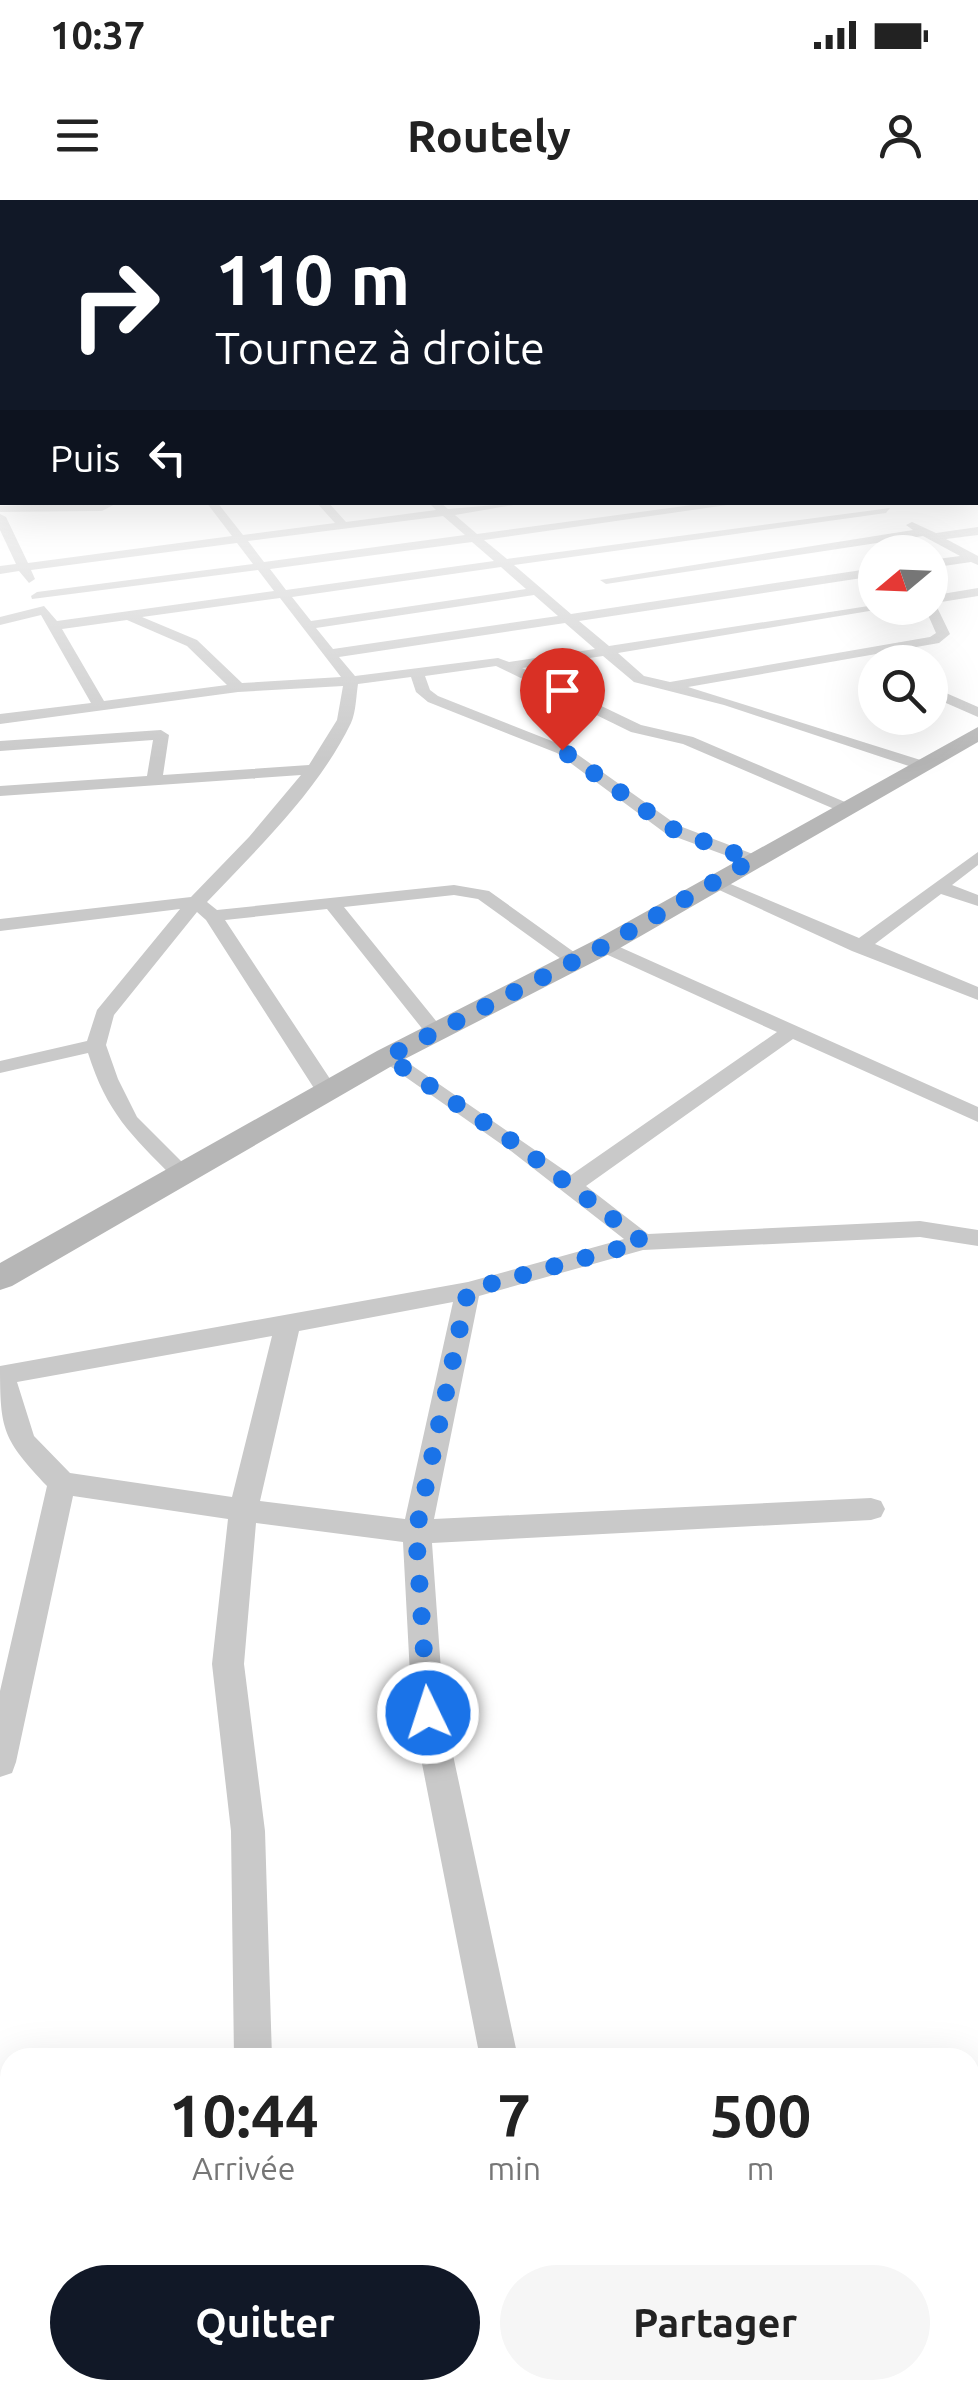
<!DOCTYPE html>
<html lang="fr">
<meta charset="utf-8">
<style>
:root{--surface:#fff;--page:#f6f6f6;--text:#222;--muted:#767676;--accent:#111827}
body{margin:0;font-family:Ubuntu,sans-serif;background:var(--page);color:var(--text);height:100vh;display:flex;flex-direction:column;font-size:38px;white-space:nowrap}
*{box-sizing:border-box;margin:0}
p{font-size:32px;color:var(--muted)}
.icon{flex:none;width:55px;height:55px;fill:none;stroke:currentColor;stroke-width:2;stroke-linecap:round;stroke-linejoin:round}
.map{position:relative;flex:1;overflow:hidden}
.details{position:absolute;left:0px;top:1848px;width:980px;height:352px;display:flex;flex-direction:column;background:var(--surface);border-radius:30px 30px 0 0;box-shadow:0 10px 40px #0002}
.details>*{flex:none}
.hud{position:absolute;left:0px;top:0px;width:980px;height:305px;box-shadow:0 10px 40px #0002;background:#111827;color:#fff;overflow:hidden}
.needle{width:65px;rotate:251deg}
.fabs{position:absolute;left:858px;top:335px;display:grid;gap:20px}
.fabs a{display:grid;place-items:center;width:90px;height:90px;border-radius:50%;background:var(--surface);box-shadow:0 10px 40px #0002;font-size:50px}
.pin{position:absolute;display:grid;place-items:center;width:85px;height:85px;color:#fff;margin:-102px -42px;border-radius:50% 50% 50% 0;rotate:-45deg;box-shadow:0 0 10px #0007}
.pin .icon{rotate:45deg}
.me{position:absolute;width:110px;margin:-55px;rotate:356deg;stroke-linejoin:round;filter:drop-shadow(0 0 8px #0008)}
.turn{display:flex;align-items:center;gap:35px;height:210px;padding:0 50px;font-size:45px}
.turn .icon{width:130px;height:130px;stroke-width:2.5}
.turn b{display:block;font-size:70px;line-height:85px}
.then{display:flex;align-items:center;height:95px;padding:0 50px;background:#0003;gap:20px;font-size:38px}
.eta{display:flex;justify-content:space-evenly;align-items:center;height:170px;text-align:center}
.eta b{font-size:60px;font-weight:700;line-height:70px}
.cta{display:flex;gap:20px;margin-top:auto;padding:20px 50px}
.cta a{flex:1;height:115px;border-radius:60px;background:var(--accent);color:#fff;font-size:40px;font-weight:700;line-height:115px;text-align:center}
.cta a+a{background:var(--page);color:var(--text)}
.status{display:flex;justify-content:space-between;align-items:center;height:70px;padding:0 50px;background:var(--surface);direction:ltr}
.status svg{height:28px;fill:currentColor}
header{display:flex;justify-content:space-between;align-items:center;height:130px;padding:0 50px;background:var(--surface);font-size:45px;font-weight:700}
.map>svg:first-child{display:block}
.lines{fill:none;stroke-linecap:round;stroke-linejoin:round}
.minor{fill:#c9c9c9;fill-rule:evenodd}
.secondary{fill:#b6b6b6;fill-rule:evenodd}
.route{stroke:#1a73e8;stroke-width:18;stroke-dasharray:0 32.4}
</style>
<div class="status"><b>10:37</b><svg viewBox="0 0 49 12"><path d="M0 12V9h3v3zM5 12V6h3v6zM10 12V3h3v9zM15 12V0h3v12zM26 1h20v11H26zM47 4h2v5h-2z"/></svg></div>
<header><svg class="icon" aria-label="menu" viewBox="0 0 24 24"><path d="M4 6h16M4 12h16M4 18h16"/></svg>Routely<svg class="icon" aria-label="person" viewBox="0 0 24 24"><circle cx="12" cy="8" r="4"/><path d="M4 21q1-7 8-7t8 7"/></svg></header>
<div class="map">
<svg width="978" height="2198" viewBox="0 0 978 2198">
<rect width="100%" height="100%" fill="#fff"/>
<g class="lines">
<!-- minor -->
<path class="minor" d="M0,267h2v6h-2z
M104,302h15l-17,9 -102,1v-6z
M206,302h11l26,33 92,-12 -19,-21h12l18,20 90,-12 -8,-8h12l8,7 83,-7 -76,13 22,19 237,-32h34l-264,38 23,19 383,-51 -4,5 -372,52 57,49 304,-46v8l-296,45 30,25 266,-41 12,3 -269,45 26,23 26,6 260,-45 6,-4 -11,-25h5v-12l48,-8v8l-43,7 15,31 -11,9 -251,44 242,76v6l-6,2 -200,-66 -90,-23 -31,-26 -81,12 119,57 52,12 159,68v8l-6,1 -163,-70 -52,-12 -135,-66 -71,10 5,14 8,6 129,51 110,78 81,31v8l-6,1 -87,-32 -108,-80 -129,-51 -12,-10 -5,-15 -53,7c-2,13 -2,28 -7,39 -33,68 -93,125 -144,179l10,8 237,-25 35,6 96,69 -3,4h-14l-90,-65 -24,-4 -110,12 101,125 -10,6 -7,-2 -101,-127 -102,11 113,171 -11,6 -8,-1 -113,-176 -9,-8 -83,103 -8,30 12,34 19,38 56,56 -11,7 -8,-2c-43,-43 -67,-65 -86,-125l-88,20v-12l87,-20 10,-31 83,-101 -180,22v-12l191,-22 58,-60 52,-62 -301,21v-10l147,-10 6,-36 -153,11v-10l161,-11 8,5 -6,40 146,-10 28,-45 6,-34 -105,6 -238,32v-10l91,-11 -50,-88 -41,10v-8l44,-11 13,15 217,-30 -16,-21 -226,29 -1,-3 6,-4 216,-28 -16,-21 -206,27 4,9 -6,4 -10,-12 -19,3v-8l16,-2 -16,-34v-16l6,3 22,46 204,-27zM443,316l22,19 -201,27 -16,-21zM472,342l22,19 -208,29 -16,-21zM501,367l25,22 -215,32 -19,-24zM534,395l24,21 -225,33 -17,-21zM280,398l61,79 -99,6 -45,-43 -55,-23zM127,420l60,26 40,39 -123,16 -42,-72zM565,423l30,26 -86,13 -11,-4 -143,18 -16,-19z
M912,322l24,11 42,-6v8l-32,4 32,17v9l-7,-3 -41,6v-8l30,-4 -37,-20 -317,48 -6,-4 313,-50 -7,-5z
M930,486l48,21v10l-48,-21z
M978,652v13l-26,20 26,10v11l-37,-12 -66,50 103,43v13l-126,-49 -146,-67 9,-5 6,1 138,58z
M604,740l374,167v15l-185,-83 -207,147 62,48 272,-13 58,9v16l-58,-9 -277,13 -164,46 -45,223 437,-21 10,3 4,8 -4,8 -10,3 -439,23 12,170 74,345h-38l-68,-345 -9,-171 -147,-19 -12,141 21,167 7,227h-38l-3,-227 -19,-167 16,-145 -155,-23 -57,266 -4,11 -12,4v-86l47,-205c-44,-47 -47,-55 -47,-120l468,-84 156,-43 -113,-88 -134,-94 3,-4h14l177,122 206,-143 -180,-82v-8zM453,1102l-48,217 -145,-18 39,-170zM272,1136l-40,161 -162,-24 -36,-37 -17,-54z
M0,2081l10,4v42l-10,-4z
M183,2190h44l-2,8h-44z
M282,2190h119l3,8h-119z
M552,2190h44l1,8h-44z"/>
<!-- secondary -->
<path class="secondary" d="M978,527v15l-365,210 -216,111 -385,223 -12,4v-27l377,-212 218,-111z"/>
</g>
<!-- sky -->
<linearGradient id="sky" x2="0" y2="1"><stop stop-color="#9bc4e8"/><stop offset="0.45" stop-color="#fff"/><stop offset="1" stop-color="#fff" stop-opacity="0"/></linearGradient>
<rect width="978" height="560" fill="url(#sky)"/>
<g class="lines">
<!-- route -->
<path class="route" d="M428,1513l-12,-181 52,-242 175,-48 -124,-96 -132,-89 217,-111 148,-86 -82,-32 -108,-78"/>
</g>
</svg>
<div class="fabs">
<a><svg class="needle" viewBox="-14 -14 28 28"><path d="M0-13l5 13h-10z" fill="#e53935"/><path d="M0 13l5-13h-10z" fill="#767676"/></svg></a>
<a><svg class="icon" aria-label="search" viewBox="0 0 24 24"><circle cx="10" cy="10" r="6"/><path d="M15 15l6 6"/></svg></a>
</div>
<div class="pin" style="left:562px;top:550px;background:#d93025"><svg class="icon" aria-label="arrive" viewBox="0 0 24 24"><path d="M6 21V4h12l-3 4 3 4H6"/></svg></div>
<svg class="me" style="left:428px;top:1513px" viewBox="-20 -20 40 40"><circle r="17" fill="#1a73e8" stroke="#fff" stroke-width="3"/><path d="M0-11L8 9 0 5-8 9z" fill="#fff"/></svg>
<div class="hud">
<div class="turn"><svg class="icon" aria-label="right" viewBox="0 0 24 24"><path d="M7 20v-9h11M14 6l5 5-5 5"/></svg><div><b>110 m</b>Tournez à droite</div></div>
<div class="then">Puis<svg class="icon" aria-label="left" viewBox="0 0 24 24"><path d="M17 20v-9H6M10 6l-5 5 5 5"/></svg></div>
</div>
<section class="details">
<div class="eta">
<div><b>10:44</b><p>Arrivée</p></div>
<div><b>7</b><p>min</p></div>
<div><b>500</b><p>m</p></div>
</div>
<div class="cta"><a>Quitter</a><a>Partager</a></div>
</section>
</div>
